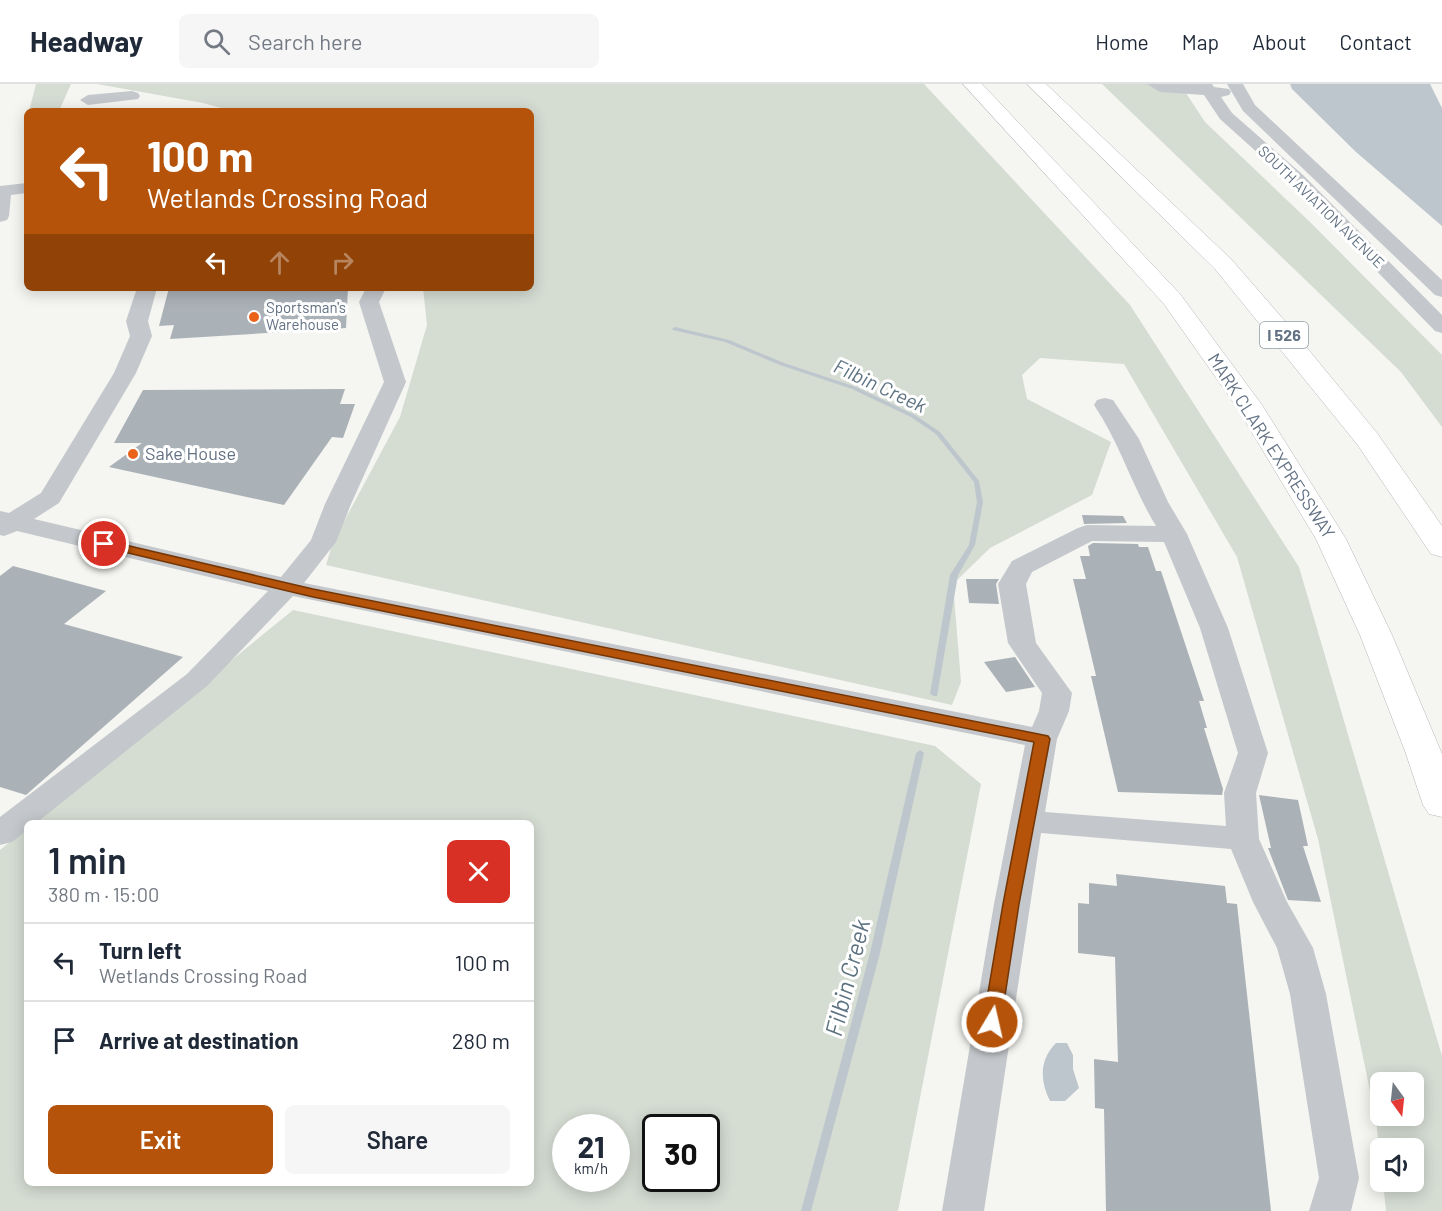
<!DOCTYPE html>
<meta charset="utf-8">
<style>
:root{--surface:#fff;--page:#f6f6f7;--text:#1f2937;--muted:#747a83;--line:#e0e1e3;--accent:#b45309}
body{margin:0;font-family:Barlow,sans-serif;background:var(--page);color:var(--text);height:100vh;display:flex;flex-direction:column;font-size:22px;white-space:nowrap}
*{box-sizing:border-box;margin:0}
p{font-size:20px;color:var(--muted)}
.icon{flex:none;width:33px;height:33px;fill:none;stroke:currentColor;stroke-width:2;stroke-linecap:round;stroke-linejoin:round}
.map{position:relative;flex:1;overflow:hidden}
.details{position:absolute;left:24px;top:736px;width:510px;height:366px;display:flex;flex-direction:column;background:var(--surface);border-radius:9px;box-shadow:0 3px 15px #0003}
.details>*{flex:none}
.top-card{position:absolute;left:24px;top:24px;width:510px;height:183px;border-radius:9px;box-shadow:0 3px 15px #0003;background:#b45309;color:#fff;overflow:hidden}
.needle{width:39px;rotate:165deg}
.controls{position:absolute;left:1370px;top:988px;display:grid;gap:12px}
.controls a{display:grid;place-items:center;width:54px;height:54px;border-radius:9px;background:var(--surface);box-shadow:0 3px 15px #0003;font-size:30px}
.speed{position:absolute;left:552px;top:1030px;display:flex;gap:12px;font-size:30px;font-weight:700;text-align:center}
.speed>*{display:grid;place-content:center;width:78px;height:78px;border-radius:50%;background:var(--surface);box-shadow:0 3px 15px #0003;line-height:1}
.speed small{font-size:15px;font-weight:400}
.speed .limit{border:3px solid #111;border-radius:9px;background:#fff;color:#111}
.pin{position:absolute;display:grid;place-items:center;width:51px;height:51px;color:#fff;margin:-26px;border:3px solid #fff;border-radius:50%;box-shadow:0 2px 6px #0007}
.me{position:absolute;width:66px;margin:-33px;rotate:9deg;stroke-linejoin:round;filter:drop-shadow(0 0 4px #0008)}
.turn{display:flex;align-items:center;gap:21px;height:126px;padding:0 24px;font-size:27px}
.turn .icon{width:78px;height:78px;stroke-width:2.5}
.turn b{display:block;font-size:42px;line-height:51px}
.lanes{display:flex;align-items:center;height:57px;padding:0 24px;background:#0003;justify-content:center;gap:30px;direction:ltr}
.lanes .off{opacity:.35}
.round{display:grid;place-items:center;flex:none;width:63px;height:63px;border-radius:9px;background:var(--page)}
.headline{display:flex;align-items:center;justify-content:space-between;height:102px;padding:0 24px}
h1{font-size:36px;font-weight:600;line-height:45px}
.cta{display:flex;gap:12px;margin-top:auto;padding:12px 24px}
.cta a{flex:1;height:69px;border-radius:9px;background:var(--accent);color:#fff;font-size:24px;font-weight:600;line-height:69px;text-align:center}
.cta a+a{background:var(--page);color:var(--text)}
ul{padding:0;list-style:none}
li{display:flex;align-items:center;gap:18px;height:78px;padding:0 24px;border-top:2px solid var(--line)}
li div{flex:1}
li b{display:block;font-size:22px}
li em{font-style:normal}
header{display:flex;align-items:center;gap:36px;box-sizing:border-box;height:84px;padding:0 30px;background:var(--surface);border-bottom:2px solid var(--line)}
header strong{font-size:28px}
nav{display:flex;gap:33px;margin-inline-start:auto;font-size:21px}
.search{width:420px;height:54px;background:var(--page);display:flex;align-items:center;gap:15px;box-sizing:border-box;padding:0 21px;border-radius:9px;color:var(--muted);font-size:22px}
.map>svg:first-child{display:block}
.green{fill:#d5dcd2;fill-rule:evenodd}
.water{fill:#bdc6cd}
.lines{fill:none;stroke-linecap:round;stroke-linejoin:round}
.stream{fill:#bdc6cd;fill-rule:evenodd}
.building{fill:#aab1b7}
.highway-casing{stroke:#b4b7bb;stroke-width:1}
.minor{fill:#c4c7cb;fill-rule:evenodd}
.highway{fill:#fff;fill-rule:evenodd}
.route{fill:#b45309;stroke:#753606;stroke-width:1.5}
.poi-dot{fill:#eb621b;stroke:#fff;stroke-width:2}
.labels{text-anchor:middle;stroke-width:6;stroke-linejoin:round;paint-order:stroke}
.far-street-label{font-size:15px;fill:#627183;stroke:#fff}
.far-poi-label{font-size:15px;fill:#627183;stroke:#fff;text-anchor:start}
.shield{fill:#fff;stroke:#919ca8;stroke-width:1.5}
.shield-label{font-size:16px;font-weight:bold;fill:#627183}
.street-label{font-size:18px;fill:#627183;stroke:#fff}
.poi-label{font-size:18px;fill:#627183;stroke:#fff;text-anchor:start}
.water-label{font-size:20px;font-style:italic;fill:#5e7381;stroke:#fff}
.near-water-label{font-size:24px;font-style:italic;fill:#5e7381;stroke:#fff}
</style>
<header>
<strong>Headway</strong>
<div class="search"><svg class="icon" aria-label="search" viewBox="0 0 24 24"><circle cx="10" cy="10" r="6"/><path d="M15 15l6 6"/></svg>Search here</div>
<nav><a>Home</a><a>Map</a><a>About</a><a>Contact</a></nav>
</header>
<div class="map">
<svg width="1442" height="1127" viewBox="0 0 1442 1127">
<rect width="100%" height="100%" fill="#f5f5f1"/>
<!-- green -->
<path class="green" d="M36,0h35l-12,27h-30z
M97,0h827l206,221 169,262 143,489v155h-56l-3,-29h30v-33h-33v9l-4,-38 -58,-281 -81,-282 -113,-193 -84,-6 -18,17 5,24 84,43 -19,53 -102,53 -37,36 8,98 -9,23 -626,-140 7,-23 67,-125 27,-92 -4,-37h108v-177h-299l-29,-8zM1380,999h33v33h-33z
M1102,0h78l25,38 105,100 132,133v72l-41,-55z
M293,526l642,136 46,38 -83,427h-898v-361l27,-22v356h504v-360l-499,-1zM566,1044h50v51h-50zM656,1044h50v51h-50z"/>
<!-- water -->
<path class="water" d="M1290,0h140l12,24v118l-86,-74 -64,-63z
M1056,959h11l6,12v14l6,19 -14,13h-15c-10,-20 -11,-41 6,-58z"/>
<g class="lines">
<!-- stream -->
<path class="stream" d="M675,243l54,13 55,23 72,24 59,28 25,17 39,49 4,21 -8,43 -17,30 -21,121h-3l-4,-2 20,-119 19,-30 8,-43 -3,-20 -38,-48 -25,-17 -59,-28 -72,-24 -55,-23 -52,-12 -1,-1z
M920,666l4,3 -44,200 -69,258h-10l69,-258 46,-200z"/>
</g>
<!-- building -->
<path class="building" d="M169,204h179l-2,40 -176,11 4,-14 -15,1z
M345,305l-5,15h15l-12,34 -11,-1 -48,68 -175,-38 33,-24h-28l29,-53z
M1082,431l41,1 4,7 -43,1z
M1093,459l45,1 1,3h9l8,24h5l43,130h-5l8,27h-3l19,61 -1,6 -104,-3 -27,-116h5l-23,-97h13l-6,-23h10l-2,-10z
M13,482l93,25 -42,33 119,33 -157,138 -26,-8v-211z
M966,495h33l-3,5 3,20 -30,-1z
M1015,573l20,30 -29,5 -22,-30z
M1259,711l39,5 10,46h-5l18,56 -33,-2 -20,-52h3z
M1116,790l109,12 2,17 10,1 34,307h-165l-2,-102 -9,-1 -1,-49 24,3 -3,-105 -37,-4v-50l11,1v-21l28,3z"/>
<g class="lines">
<!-- highway casing -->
<g class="highway-casing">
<path id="highway" d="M963,0h19l198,210 82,111 84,134 46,96 50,119v63l-13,-3 -6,-9 -18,-54 -45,-116 -44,-96 -80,-133 -72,-102z
M1027,0h19l185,175 53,61 93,113 65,93v31l-11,-3 -74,-110 -142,-175z"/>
</g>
<!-- minor -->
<path class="minor" d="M1147,0h65l2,3 15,2 2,3 -2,3 -8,2 11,16 71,62 139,140v18l-7,-2 -144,-148 -71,-64 -16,-24 -44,-3z
M1227,0h16l12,21 187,175v17l-7,-2 -192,-184z
M132,7l6,2 2,3 -2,3 -50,6 -8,-5 8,-5z
M27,99v10l-16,2 -2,21 -2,4 -7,2v-36z
M137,204h20l-9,33 4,15 -16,37 -77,130 -25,16 247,58 30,-37 14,-36 59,-122 -25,-80 7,-14h20l-7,14 27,80 -55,122 -15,38 -32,41 728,144 7,-16 3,-18 -34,-50 -10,-59 14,-23 66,-33 9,-3 69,1c-24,-39 -36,-83 -62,-121l3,-5 8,-2 8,2 26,39 29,63 19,32 41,94 40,125 -12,40 3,46 28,63 26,46 13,46 33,184 -8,33h-42l10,-33 -29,-184 -13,-46 -24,-46 -22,-53 -190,-16 -57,378h-42l52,-307 31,-159 -732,-149 -86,90 -172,138h-8v6l-15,12 -12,3v-28l187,-143 81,-83 -251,-60 -13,5 -4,-1v-24l9,2 32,-20 73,-120 16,-37 -4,-15zM1092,457l72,1 36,86 38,125 -14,40 2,33 -181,-14 12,-73 12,-28 3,-18 -36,-50 -10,-59 6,-12z"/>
<!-- highway -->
<use href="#highway" class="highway"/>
</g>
<!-- route -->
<path class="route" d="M104,456l209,49 735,147 2,3 -31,165 -18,118 -2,5 -7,2 -6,-2 -3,-5 20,-118 31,-162 -721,-145 -214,-51 -2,-2z"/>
<!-- markers -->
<g class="poi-dot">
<circle cx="254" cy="233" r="6"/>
<circle cx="133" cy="370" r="6"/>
</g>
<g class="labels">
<!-- far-street labels -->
<g class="far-street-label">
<text transform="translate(1321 123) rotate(44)" y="5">SOUTH AVIATION AVENUE</text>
</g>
<!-- far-poi labels -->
<g class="far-poi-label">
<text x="266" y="229">Sportsman's<tspan x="266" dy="17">Warehouse</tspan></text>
</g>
<!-- shield labels -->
<rect class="shield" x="1260" y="238" width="48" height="26" rx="4.5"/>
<g class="shield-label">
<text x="1284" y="257">I 526</text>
</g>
<!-- street labels -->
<g class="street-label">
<text transform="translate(1271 362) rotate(57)" y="6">MARK CLARK EXPRESSWAY</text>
</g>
<!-- poi labels -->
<g class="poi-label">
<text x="145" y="376">Sake House</text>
</g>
<!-- water labels -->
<g class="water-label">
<text transform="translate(880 302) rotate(25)" y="7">Filbin Creek</text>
</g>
<!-- near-water labels -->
<g class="near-water-label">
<text transform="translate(848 894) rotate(-76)" y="8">Filbin Creek</text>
</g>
</g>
</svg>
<div class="controls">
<a><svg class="needle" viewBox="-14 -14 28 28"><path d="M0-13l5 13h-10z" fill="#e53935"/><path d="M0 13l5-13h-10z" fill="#747a83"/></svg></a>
<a><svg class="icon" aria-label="sound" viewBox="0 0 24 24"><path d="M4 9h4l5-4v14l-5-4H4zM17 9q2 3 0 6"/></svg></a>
</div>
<div class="speed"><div>21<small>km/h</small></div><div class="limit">30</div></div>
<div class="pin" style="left:104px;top:460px;background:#d93025"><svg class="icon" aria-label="arrive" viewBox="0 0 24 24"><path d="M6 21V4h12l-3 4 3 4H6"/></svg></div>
<svg class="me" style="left:992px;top:938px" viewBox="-20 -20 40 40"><circle r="17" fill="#b45309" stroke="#fff" stroke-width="3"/><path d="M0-11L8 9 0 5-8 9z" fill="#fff"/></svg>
<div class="top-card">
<div class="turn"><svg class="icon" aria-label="left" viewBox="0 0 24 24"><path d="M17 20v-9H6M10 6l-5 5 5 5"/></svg><div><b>100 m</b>Wetlands Crossing Road</div></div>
<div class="lanes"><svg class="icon" aria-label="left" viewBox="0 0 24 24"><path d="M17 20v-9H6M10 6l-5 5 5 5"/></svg><svg class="icon off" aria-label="ahead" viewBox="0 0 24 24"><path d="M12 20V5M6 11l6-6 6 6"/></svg><svg class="icon off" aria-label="right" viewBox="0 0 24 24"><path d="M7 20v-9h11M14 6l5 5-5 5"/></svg></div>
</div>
<section class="details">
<div class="headline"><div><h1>1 min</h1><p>380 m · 15:00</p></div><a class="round" style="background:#d93025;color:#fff"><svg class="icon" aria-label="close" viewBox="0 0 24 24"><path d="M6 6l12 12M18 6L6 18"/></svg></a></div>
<ul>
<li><svg class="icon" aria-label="left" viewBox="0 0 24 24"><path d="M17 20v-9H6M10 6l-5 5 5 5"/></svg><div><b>Turn left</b><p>Wetlands Crossing Road</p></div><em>100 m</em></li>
<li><svg class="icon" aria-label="arrive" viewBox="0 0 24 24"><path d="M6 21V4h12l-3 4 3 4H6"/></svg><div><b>Arrive at destination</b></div><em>280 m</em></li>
</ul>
<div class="cta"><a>Exit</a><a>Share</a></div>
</section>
</div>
